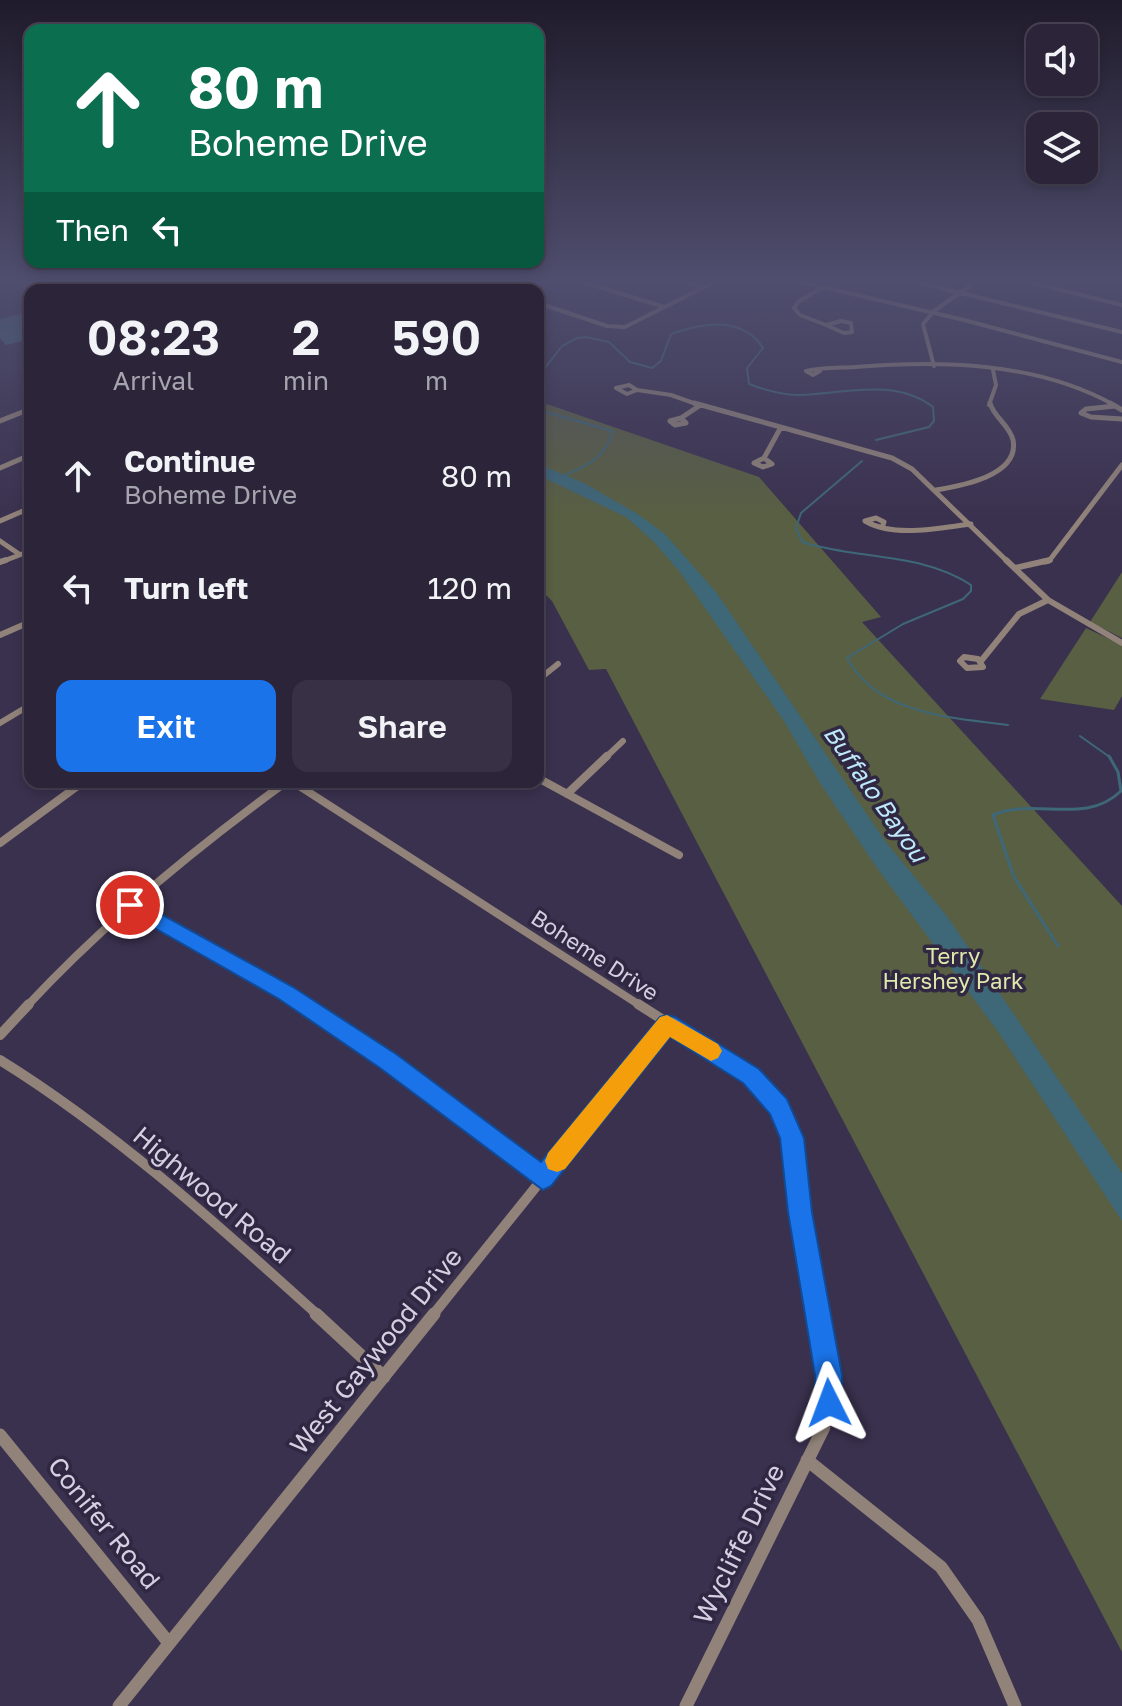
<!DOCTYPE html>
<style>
:root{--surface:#2c253a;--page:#383145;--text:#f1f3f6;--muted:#a6a5af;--line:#484254;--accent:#1a73e8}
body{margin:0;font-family:"Golos Text",sans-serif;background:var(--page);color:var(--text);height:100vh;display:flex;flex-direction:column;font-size:30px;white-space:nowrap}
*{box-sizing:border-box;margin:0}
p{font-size:26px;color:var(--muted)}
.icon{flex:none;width:44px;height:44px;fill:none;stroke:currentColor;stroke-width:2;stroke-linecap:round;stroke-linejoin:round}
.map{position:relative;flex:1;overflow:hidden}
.side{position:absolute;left:24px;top:284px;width:520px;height:504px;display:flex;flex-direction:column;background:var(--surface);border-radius:16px;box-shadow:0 4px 12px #0003,0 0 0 2px var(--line)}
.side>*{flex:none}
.top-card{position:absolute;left:24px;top:24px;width:520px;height:244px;border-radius:16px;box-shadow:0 4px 12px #0003,0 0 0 2px var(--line);background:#0b6e4f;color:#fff;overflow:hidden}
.tools{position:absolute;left:1026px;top:24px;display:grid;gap:16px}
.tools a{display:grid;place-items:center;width:72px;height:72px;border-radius:16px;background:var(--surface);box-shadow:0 4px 12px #0003,0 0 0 2px var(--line);font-size:40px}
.pin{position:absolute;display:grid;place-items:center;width:68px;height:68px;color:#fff;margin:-34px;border:4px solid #fff;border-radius:50%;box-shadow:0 2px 8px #0007}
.me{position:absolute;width:88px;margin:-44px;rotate:357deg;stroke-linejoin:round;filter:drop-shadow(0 0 6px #0008)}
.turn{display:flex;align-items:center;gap:28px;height:168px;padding:0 32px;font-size:36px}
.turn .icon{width:104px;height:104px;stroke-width:2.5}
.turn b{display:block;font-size:56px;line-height:68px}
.then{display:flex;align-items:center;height:76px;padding:0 32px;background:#0003;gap:16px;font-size:30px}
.eta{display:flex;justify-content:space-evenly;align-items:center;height:136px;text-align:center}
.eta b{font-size:48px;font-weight:600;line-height:56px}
.cta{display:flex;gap:16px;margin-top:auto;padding:16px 32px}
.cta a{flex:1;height:92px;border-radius:16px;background:var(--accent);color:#fff;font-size:32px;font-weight:600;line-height:92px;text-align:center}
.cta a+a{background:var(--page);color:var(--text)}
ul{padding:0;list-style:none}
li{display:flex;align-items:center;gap:24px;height:112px;padding:0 32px}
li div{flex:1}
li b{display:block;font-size:30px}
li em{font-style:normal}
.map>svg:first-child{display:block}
.green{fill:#595f42}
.water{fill:#3e6777}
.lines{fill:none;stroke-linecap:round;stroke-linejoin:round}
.stream-far1{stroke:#3e6777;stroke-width:2}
.stream{stroke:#3e6777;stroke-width:3}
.street-far5{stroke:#918379;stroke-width:4}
.street-far4{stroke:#918379;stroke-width:5}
.street-far3{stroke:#918379;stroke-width:6}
.street-far2{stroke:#918379;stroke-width:8}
.street-far1{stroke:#918379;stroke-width:10}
.street{stroke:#918379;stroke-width:13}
.route{fill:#1a73e8;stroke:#114b97;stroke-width:2}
.slow{fill:#f59e0b}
.labels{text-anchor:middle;stroke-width:7;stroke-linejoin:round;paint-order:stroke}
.street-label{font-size:22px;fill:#d4cfe1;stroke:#302743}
.park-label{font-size:22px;fill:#dee9ab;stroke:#302743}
.water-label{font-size:24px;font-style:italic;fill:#bee9f9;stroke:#302743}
.near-street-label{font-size:26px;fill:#d4cfe1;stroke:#302743}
</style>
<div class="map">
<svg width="1122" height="1706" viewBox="0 0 1122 1706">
<rect width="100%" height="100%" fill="#3a314e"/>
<!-- green -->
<path class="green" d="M14,280h119l23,10h-125l-16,-5z
M538,401l221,76 122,140 -19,5 260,284v746l-516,-983 -17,1 -37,-69 -14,-14z
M1122,572v66l-32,-16z
M1086,628l36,17v51l-8,14 -74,-11z"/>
<!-- water -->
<path class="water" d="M30,312v27l-24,6 -6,-7v-19z
M538,464l46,19 52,30 29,21 51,58 169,249 62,75 175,257v48l-123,-188 -122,-165 -57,-85 -36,-62 -105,-150 -26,-30 -27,-24 -88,-42z"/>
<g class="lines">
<!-- stream-far1 -->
<path class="stream-far1" d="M298,290l1,-7 8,-3
M538,377l24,-31 15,-8 9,-1 23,5 21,20 22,6 9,-7 10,-27c31,-11 72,-18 92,14l-16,20 2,16c16,6 32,11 49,11 45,-1 96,-18 135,12l1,14 -5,6 -53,13
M538,410l75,21c-7,25 -25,35 -48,44
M862,461l-61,52 -5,15 6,14c56,18 119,10 169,43v6l-8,8 -60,25 -56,34c31,57 103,59 161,67
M1080,736l31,22"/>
<!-- stream -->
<path class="stream" d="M1058,946l-44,-69 -21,-62c43,-18 92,11 128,-24l-3,-19 -9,-16"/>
<!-- street-far5 -->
<path class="street-far5" d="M480,280l28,10
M575,280l90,27
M676,280l28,7
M792,280l168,39 162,43
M907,280l215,52
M1021,280l101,25
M823,287l-25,15 -4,6 6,7 26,10
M538,303l69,23 18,1 93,-47
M841,321l10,2 1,9 -8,1 -18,-8z
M934,366l-11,-42 11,-13 44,-31
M820,371l-7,4 -7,-4c16,-4 33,-3 49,-4 86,-7 182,-5 259,38
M629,385l8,5 -10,4 -11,-6z
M637,390l34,5 28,10
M989,405l7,-20 -3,-15"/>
<!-- street-far4 -->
<path class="street-far4" d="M694,403l198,55 20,11 96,93
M1110,403l12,7
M1115,406l-29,3 -5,4 10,4 31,2
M681,418l5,5 -11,2 -5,-4z
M681,418l18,-12
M0,421l30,-12
M764,458l8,6 -9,3 -9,-4z
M764,458l17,-31
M0,468l30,-13
M936,490c24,-4 84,-14 77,-50 -3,-14 -20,-24 -23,-37
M0,521l30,-13
M883,525l1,-3 -8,-4 -11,3c29,17 74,7 106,3
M0,541l19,13
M1,562l29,-11
M1045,562l4,-1 73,-96"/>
<!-- street-far3 -->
<path class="street-far3" d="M1006,560l42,40 74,43
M0,562l6,-2
M1015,568l35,-8
M0,635l30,-13
M964,657l14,2 5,8 -16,1 -7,-7z
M981,661l38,-47 29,-14
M538,680l20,-16
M0,723l30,-18
M605,758l18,-17"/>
<!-- street-far2 -->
<path class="street-far2" d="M538,778l141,77
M293,782l348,224
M567,794l40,-38
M0,843l83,-61
M130,905l171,101
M27,1006c78,-84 167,-157 259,-224"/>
<!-- street-far1 -->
<path class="street-far1" d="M298,1004l95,63 150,111
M638,1004l113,72 29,35 14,34 6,70 20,101
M0,1035l29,-31
M0,1060c116,72 218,165 319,256
M432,1316l235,-292"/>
<!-- street -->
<path class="street" d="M316,1314l68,63
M0,1435l169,208
M807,1460l134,107 37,53 37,86
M119,1706l315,-392
M686,1706l138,-279 3,-53 -7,-60"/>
</g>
<!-- sky -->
<linearGradient id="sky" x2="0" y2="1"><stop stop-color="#201b2b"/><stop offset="0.54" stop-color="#4f4e6e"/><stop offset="1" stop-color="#4f4e6e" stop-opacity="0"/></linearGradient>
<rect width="1122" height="519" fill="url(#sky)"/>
<!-- route -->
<path class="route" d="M130,897l163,90 103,67 145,108 119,-145 7,-2 8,2 84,52 28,30 17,39 8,74 30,163v28l-4,10 -9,4 -10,-4 -4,-10v-28l-27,-163 -8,-74 -10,-24 -27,-31 -73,-46 -119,149 -8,4 -163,-122 -101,-69 -156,-89 -3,-5 3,-6z"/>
<!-- slow -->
<path class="slow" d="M667,1015l51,29 4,7 -4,7 -7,3 -41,-24 -105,132 -8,3 -9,-3 -3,-8 3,-8 112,-136z"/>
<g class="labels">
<!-- street labels -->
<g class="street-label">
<text transform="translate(595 955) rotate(33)" y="8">Boheme Drive</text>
</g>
<!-- park labels -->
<g class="park-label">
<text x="953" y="964">Terry<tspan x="953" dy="25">Hershey Park</tspan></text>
</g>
<!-- water labels -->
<g class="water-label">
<text transform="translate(875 794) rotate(55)" y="8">Buffalo Bayou</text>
</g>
<!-- near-street labels -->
<g class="near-street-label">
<text transform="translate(212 1195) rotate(40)" y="9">Highwood Road</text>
<text transform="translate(376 1351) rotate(-51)" y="9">West Gaywood Drive</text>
<text transform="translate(104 1523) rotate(51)" y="9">Conifer Road</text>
<text transform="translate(739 1544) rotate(-64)" y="9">Wycliffe Drive</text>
</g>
</g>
</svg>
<div class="tools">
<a><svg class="icon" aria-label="sound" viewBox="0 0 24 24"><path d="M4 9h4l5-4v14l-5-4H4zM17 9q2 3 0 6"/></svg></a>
<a><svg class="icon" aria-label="layers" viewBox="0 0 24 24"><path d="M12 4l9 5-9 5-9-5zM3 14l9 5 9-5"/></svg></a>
</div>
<div class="pin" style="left:130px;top:905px;background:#d93025"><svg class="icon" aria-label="arrive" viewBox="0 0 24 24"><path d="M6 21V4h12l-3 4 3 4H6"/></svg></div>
<svg class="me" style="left:829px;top:1403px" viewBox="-20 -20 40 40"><path d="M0-17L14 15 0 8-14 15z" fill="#1a73e8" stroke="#fff" stroke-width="4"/></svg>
<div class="top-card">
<div class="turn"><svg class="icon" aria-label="ahead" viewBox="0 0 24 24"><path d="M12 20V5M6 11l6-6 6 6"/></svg><div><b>80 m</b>Boheme Drive</div></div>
<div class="then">Then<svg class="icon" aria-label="left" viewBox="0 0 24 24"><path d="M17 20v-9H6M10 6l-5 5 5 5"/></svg></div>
</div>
<section class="side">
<div class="eta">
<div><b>08:23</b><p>Arrival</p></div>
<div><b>2</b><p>min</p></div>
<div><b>590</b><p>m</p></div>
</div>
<ul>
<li><svg class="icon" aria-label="ahead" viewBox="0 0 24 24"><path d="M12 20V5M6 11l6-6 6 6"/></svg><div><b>Continue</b><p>Boheme Drive</p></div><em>80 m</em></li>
<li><svg class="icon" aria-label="left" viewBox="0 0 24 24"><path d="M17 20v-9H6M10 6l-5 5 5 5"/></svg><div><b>Turn left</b></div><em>120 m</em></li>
</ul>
<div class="cta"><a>Exit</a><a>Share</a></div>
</section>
</div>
